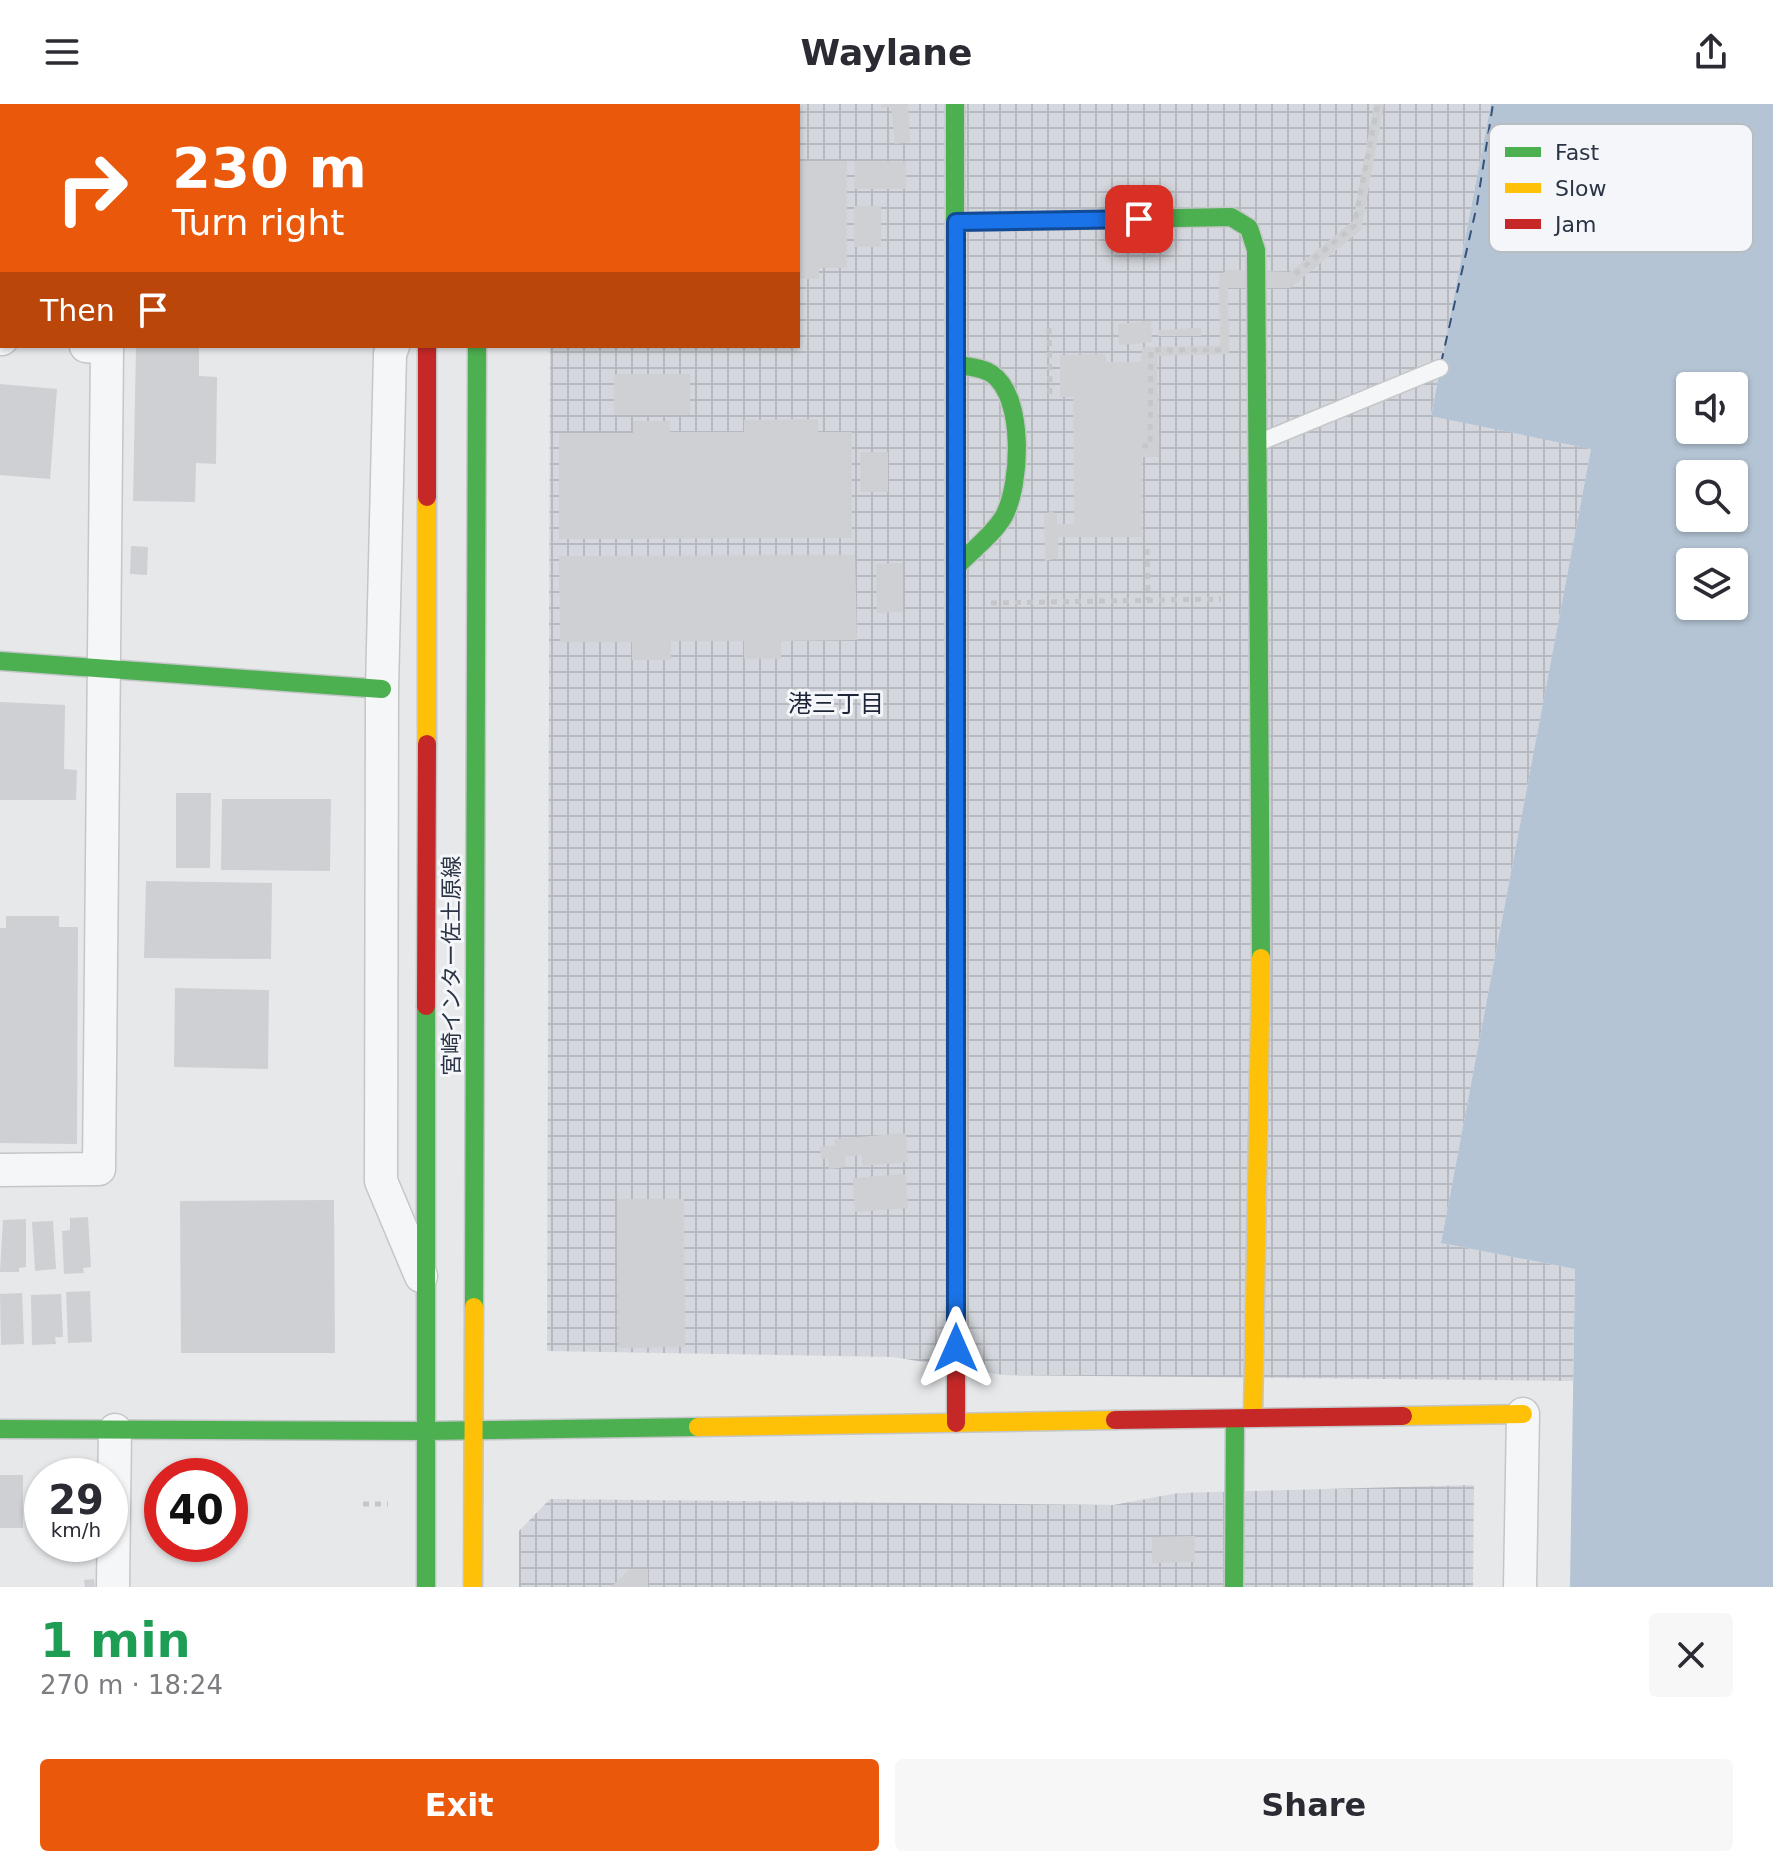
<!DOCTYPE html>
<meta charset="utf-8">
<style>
:root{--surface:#fff;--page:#f7f7f7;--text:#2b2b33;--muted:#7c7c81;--accent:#ea580c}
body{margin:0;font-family:"DejaVu Sans","Noto Sans JP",sans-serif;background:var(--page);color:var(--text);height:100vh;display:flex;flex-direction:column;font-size:30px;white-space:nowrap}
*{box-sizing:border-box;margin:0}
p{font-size:26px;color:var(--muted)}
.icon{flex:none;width:44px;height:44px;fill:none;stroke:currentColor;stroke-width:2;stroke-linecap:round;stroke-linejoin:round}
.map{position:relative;height:1483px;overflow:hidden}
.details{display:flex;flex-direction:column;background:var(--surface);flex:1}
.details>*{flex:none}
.top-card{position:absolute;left:0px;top:0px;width:800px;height:244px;box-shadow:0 2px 6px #0004;background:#ea580c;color:#fff;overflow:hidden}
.buttons{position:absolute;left:1676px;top:268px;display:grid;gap:16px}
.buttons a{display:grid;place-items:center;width:72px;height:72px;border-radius:8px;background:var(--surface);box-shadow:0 2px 6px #0004;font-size:40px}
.speed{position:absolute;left:24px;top:1354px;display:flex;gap:16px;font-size:40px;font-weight:700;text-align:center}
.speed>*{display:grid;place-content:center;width:104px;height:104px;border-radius:50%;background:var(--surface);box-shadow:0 2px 6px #0004;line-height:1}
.speed small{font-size:20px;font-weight:400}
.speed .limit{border:12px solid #d22;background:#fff;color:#111}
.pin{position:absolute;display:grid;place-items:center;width:68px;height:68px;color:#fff;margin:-34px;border-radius:16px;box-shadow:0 4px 12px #0006}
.me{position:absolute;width:88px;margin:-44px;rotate:0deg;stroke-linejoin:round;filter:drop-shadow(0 0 6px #0008)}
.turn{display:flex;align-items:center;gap:28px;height:168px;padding:0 40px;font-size:36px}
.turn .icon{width:104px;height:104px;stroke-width:2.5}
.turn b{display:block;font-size:56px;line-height:68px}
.then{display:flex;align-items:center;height:76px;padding:0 40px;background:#0003;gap:16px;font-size:30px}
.round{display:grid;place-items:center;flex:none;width:84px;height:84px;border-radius:8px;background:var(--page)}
.overview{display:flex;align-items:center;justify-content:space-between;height:136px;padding:0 40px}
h1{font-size:48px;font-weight:800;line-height:60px;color:#1e9e55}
.primary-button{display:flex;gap:16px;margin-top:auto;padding:16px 40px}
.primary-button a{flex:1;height:92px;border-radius:8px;background:var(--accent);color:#fff;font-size:32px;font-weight:800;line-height:92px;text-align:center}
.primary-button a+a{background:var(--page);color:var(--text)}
header{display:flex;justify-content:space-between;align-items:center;height:104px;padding:0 40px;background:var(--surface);font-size:36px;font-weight:800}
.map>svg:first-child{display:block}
.industrial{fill:url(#industrial-grid)}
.water{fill:#b4c4d5;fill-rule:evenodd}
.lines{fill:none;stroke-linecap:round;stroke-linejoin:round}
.ferry{stroke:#34527a;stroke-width:2;stroke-dasharray:10 8;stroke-linecap:butt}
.building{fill:#ced0d3}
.lane-casing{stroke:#c4c6c8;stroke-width:19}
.street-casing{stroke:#c4c6c8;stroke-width:35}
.fast-casing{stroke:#c4c6c8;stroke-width:21}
.slow-casing{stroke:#c4c6c8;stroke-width:21}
.jam-casing{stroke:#c4c6c8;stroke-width:21}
.path{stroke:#c5c6ca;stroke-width:5;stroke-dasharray:6 6;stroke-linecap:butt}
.lane{stroke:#f5f6f7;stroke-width:16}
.street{stroke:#f5f6f7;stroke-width:32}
.fast{stroke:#4caf50;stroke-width:18}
.slow{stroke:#ffc107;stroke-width:18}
.jam{stroke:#c62828;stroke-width:18}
.route-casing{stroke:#114b97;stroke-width:20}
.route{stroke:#1a73e8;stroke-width:14}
.labels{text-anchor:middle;stroke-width:6;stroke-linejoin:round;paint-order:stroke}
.street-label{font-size:22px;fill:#2b3445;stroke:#f4f6f9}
.neighbourhood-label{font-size:24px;fill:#1d2536;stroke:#f4f6f9}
.key{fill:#f4f6f9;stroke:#b8bcc3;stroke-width:2}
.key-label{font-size:22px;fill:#2b3445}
</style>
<header><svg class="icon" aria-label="menu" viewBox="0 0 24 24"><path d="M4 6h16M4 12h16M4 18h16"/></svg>Waylane<svg class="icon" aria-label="share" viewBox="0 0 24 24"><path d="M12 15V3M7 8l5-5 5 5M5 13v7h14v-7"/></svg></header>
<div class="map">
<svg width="1773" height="1483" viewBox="0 0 1773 1483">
<defs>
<pattern id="industrial-grid" width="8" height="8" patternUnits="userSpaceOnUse" patternTransform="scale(2)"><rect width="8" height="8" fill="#d4d7dd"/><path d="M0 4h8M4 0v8" fill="none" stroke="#b6b9bf"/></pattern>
</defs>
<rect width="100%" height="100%" fill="#e6e8ea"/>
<!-- industrial -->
<path class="industrial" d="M551,0h940l-60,311 160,34 -150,794 134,26 -2,112 -570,-6 -110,-18 -346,-6 3,-1005h248v-240z
M1474,1381l-1,102h-954v-56l31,-32 563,6 65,-12z"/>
<!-- water -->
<path class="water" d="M1491,0h282v1483h-203l5,-318 -134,-26 150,-794 -160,-33zM1690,282h44v44h-44zM1690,370h44v44h-44zM1690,458h44v44h-44z"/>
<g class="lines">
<!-- ferry -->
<path class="ferry" d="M1441,259l36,-158 16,-101"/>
</g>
<!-- building -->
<path class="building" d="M881,0h27l2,38 -15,2 -4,-37 -10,1z
M1374,0h10l-23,126 -71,58h-62l1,66 -72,2 2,101h-17v80h-84v21l-13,3 -1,-46 7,-4 6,4v9h17l-1,-127h-13v-42l45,-1 1,8h35l1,-15 78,-1 -1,-71 9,-5 62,2 63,-51z
M798,57h49v107h-28v11h-21z
M855,57l51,1v27h-52z
M854,102h27v41h-27z
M1151,217l1,21 -33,3 -1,-21z
M1201,224v8h-43v-6z
M136,242h63v30l18,1 -1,87 -20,-1 -1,39 -62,-1z
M614,270h76v41h-76z
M0,280l57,5 -7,90 -50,-4z
M818,315v13h34v106l-293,1v-106h74v-12h37v11h74v-12z
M860,348h28v40h-28z
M131,442l17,1 -1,28 -17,-1z
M855,451l2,85 -76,1v18h-37v-18h-73v19h-39v-18h-72l-1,-86z
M903,459v49l-26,1 -1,-49z
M0,598l65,3 -1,64 13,1 -1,30h-76z
M176,689h35l-1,75h-34z
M222,695h109l-1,72 -109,-1z
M146,777l126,2 -1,76 -127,-1z
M6,812h53v11h19l-1,217 -77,-1v-215h6z
M175,884l94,2 -1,79 -94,-2z
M906,1029l2,29 -45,4 -2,-11 -16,2 1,10 -17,2 -1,-11 -7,1 -1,-12 15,-2 -1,-6z
M906,1070l2,34 -53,4 -2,-34z
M617,1095h67l1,148 -67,1z
M334,1096l1,153h-154l-1,-152z
M88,1113l3,50 -8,1 1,5 -20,1 -2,-43 8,-1v-12z
M26,1115v48l-7,1v4h-19l3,-52z
M53,1117l3,48 -21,2 -3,-49z
M90,1187l2,51 -24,1 -2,-51z
M22,1189l2,51 -23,1 -1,-51z
M61,1190l2,43h-8l1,7 -24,1 -1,-50z
M0,1371h23v53h-23z
M1195,1432v26l-43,1v-26z
M630,1465h18v18h-37z
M94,1475l1,8h-10l-1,-7z"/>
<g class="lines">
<!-- lane casing -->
<g class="lane-casing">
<path id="lane" d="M1260,338l180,-74"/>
</g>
<!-- street casing -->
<g class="street-casing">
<path id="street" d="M0,235h2
M393,242l-3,8 -8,335 -1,492 40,95
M0,1066l99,-1 8,-821 -21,-2
M113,1483l2,-157
M1520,1483l3,-173"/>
</g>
<!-- fast casing -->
<g class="fast-casing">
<path id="fast" d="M428,0v2
M477,0v2
M955,0v535
M956,118l275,-5 18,11 7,22 5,708
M956,260c11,3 26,3 36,10 33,23 29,110 12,142 -11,19 -32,34 -47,50
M0,557l382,28
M474,1203l3,-961
M0,1325l426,2 272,-4
M426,1483v-581
M1234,1483l1,-168"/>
</g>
<!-- slow casing -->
<g class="slow-casing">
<path id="slow" d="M955,535l1,442
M427,640v-247
M1403,1312l120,-2
M1253,1314l8,-460
M698,1323l417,-7
M473,1483l1,-280"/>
</g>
<!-- jam casing -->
<g class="jam-casing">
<path id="jam" d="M427,393v-151
M426,902l1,-262
M956,977v342
M1115,1316l288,-4"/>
</g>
<!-- path -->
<path class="path" d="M1295,170l59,-48 24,-122
M1049,224l1,67
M1142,342h8l1,-96h70
M1147,445l1,51
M991,499l230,-4
M363,1400h25"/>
<!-- lane -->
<use href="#lane" class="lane"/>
<!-- street -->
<use href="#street" class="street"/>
<!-- fast -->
<use href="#fast" class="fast"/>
<!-- slow -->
<use href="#slow" class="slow"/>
<!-- jam -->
<use href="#jam" class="jam"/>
</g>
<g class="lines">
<!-- route casing -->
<g class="route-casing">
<path id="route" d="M956,1244v-1126l183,-3"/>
</g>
<!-- route -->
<use href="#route" class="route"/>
</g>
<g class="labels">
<!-- street labels -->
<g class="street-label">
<text transform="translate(451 862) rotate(-90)" y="8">宮崎インター佐土原線</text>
</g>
<!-- neighbourhood labels -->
<g class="neighbourhood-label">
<text x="836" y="608">港三丁目</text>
</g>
</g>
<!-- legend -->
<rect x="1489" y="20" width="264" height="128" rx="12" class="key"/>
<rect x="1505" y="43" width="36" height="10" fill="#4caf50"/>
<rect x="1505" y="79" width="36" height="10" fill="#ffc107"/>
<rect x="1505" y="115" width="36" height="10" fill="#c62828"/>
<g class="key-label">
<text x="1555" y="56">Fast</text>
<text x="1555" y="92">Slow</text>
<text x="1555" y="128">Jam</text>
</g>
</svg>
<div class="buttons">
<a><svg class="icon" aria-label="sound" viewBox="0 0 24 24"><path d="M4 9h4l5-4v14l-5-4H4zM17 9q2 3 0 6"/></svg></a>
<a><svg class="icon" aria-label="search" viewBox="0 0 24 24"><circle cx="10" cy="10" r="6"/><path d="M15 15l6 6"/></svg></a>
<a><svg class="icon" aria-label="layers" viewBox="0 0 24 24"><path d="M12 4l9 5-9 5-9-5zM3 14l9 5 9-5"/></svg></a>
</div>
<div class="speed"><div>29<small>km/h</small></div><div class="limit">40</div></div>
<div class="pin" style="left:1139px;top:115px;background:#d93025"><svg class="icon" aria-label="arrive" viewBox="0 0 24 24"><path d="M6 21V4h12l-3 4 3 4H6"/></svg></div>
<svg class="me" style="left:956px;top:1244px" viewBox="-20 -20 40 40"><path d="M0-17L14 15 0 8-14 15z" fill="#1a73e8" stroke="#fff" stroke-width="4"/></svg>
<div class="top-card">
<div class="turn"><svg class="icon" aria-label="right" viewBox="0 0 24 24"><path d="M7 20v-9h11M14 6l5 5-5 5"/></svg><div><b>230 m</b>Turn right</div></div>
<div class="then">Then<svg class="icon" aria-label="arrive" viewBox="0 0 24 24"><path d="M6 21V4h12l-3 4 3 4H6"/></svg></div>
</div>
</div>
<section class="details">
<div class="overview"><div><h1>1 min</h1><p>270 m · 18:24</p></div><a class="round"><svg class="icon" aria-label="close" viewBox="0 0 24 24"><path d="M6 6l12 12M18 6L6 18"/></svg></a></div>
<div class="primary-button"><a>Exit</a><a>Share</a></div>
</section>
